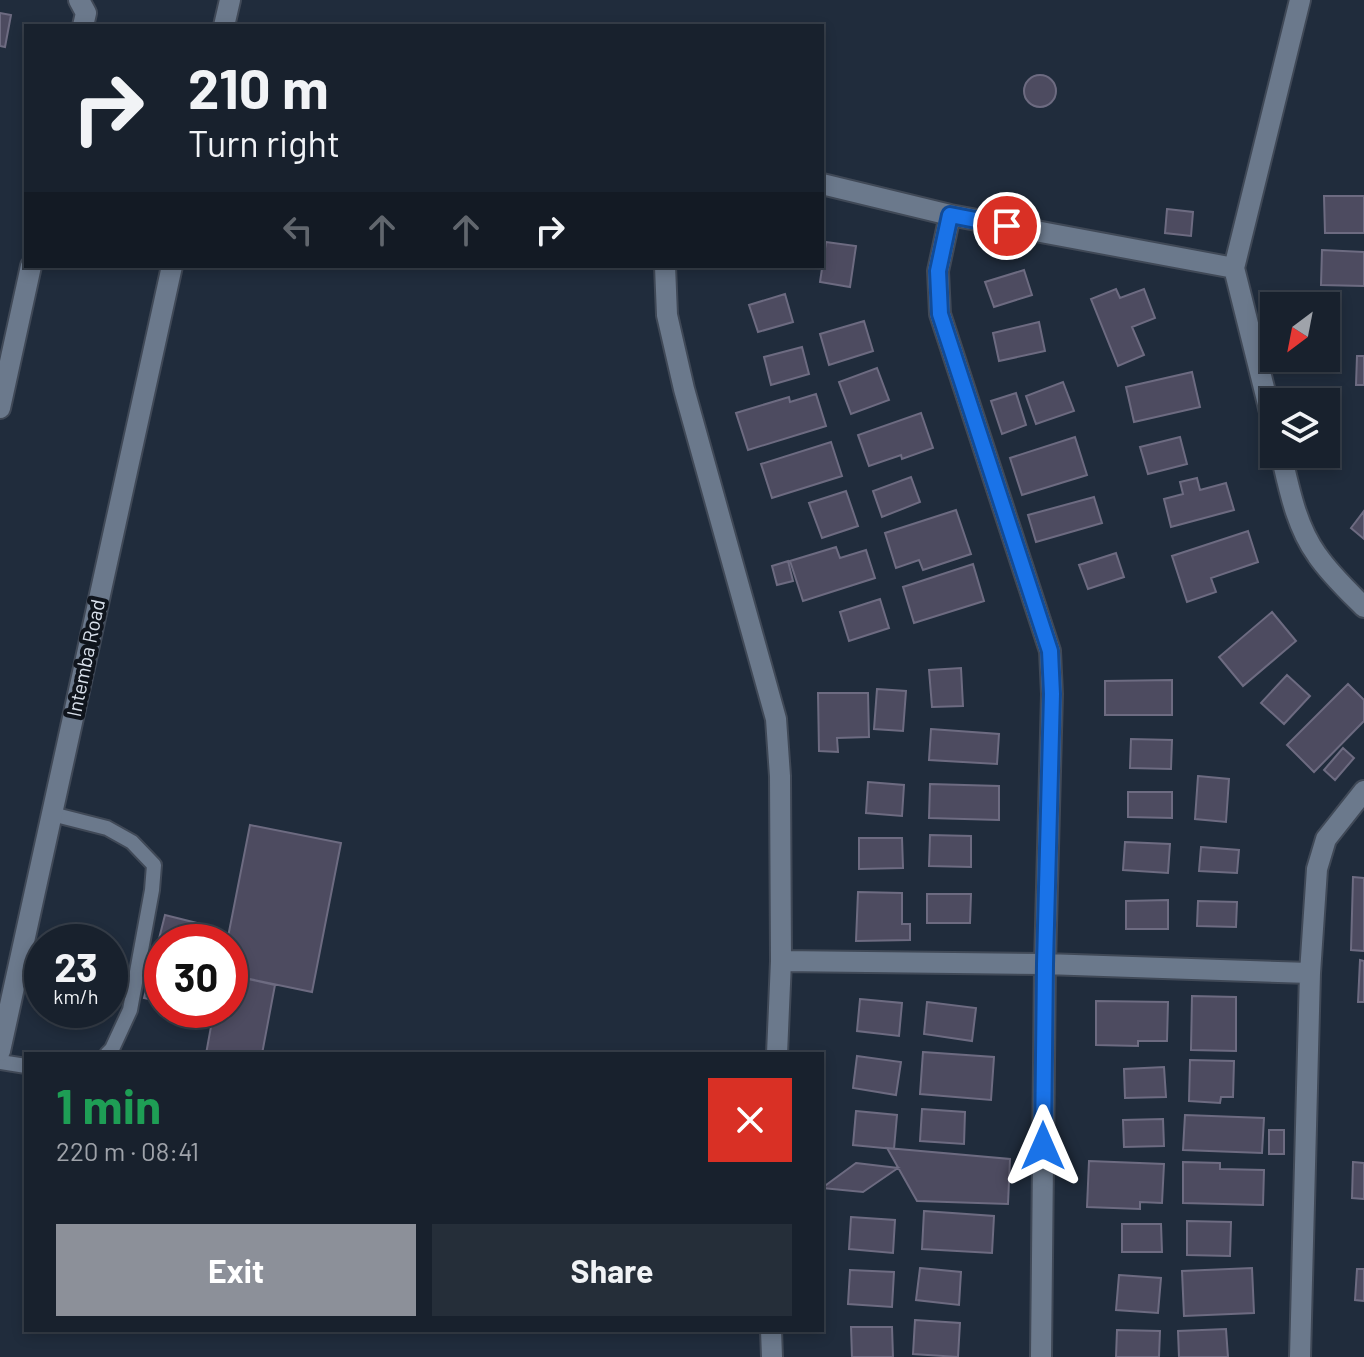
<!DOCTYPE html>
<meta charset="utf-8">
<style>
:root{--surface:#18212d;--page:#252e39;--text:#f1f3f6;--muted:#9fa3aa;--line:#363e49;--accent:#8c9099}
body{margin:0;font-family:Barlow,sans-serif;background:var(--page);color:var(--text);height:100vh;display:flex;flex-direction:column;font-size:30px;white-space:nowrap}
*{box-sizing:border-box;margin:0}
p{font-size:26px;color:var(--muted)}
.icon{flex:none;width:44px;height:44px;fill:none;stroke:currentColor;stroke-width:2;stroke-linecap:round;stroke-linejoin:round}
.map{position:relative;flex:1;overflow:hidden}
.sheet{position:absolute;left:24px;top:1052px;width:800px;height:280px;display:flex;flex-direction:column;background:var(--surface);border-radius:0px;box-shadow:0 4px 12px #0003,0 0 0 2px var(--line)}
.sheet>*{flex:none}
.top-card{position:absolute;left:24px;top:24px;width:800px;height:244px;border-radius:0px;box-shadow:0 4px 12px #0003,0 0 0 2px var(--line);background:#18212d;color:var(--text);overflow:hidden}
.needle{width:52px;rotate:212deg}
.buttons{position:absolute;left:1260px;top:292px;display:grid;gap:16px}
.buttons a{display:grid;place-items:center;width:80px;height:80px;border-radius:0px;background:var(--surface);box-shadow:0 4px 12px #0003,0 0 0 2px var(--line);font-size:40px}
.speed{position:absolute;left:24px;top:924px;display:flex;gap:16px;font-size:40px;font-weight:700;text-align:center}
.speed>*{display:grid;place-content:center;width:104px;height:104px;border-radius:50%;background:var(--surface);box-shadow:0 4px 12px #0003,0 0 0 2px var(--line);line-height:1}
.speed small{font-size:20px;font-weight:400}
.speed .limit{border:12px solid #d22;background:#fff;color:#111}
.pin{position:absolute;display:grid;place-items:center;width:68px;height:68px;color:#fff;margin:-34px;border:4px solid #fff;border-radius:50%;box-shadow:0 2px 8px #0007}
.me{position:absolute;width:88px;margin:-44px;rotate:0deg;stroke-linejoin:round;filter:drop-shadow(0 0 6px #0008)}
.turn{display:flex;align-items:center;gap:28px;height:168px;padding:0 32px;font-size:36px}
.turn .icon{width:104px;height:104px;stroke-width:2.5}
.turn b{display:block;font-size:56px;line-height:68px}
.lanes{display:flex;align-items:center;height:76px;padding:0 32px;background:#0003;justify-content:center;gap:40px;direction:ltr}
.lanes .off{opacity:.35}
.round{display:grid;place-items:center;flex:none;width:84px;height:84px;border-radius:0px;background:var(--page)}
.head{display:flex;align-items:center;justify-content:space-between;height:136px;padding:0 32px}
h1{font-size:48px;font-weight:700;line-height:60px;color:#1e9e55}
.button{display:flex;gap:16px;margin-top:auto;padding:16px 32px}
.button a{flex:1;height:92px;border-radius:0px;background:var(--accent);color:#fff;font-size:32px;font-weight:700;line-height:92px;text-align:center}
.button a+a{background:var(--page);color:var(--text)}
.map>svg:first-child{display:block}
.building{fill:#4d4b60;stroke:#6d6b81;stroke-width:2}
.lines{fill:none;stroke-linecap:round;stroke-linejoin:round}
.service-casing{stroke:#404957;stroke-width:18}
.minor-casing{stroke:#404957;stroke-width:24}
.tertiary-casing{stroke:#404957;stroke-width:24}
.service{stroke:#6b798c;stroke-width:14}
.minor{stroke:#6b798c;stroke-width:20}
.tertiary{stroke:#6b798c;stroke-width:20}
.route-casing{stroke:#114b97;stroke-width:20}
.route{stroke:#1a73e8;stroke-width:14}
.labels{text-anchor:middle;stroke-width:8;stroke-linejoin:round;paint-order:stroke}
.street-label{font-size:20px;fill:#d9e0eb;stroke:#0f141c}
</style>
<div class="map">
<svg width="1364" height="1357" viewBox="0 0 1364 1357">
<rect width="100%" height="100%" fill="#202c3c"/>
<!-- building -->
<path class="building" d="M0,13l11,2 -6,32 -5,-1z
M1024 91a16 16 0 1 1 32 0a16 16 0 1 1-32 0Z
M1324,196h40v37h-39z
M1167,209l26,3 -2,24 -26,-3z
M826,242l30,4 -6,41 -30,-5z
M1322,250l42,2v34l-43,-1z
M1024,270l8,25 -38,12 -9,-25z
M1116,289l4,9 24,-9 11,29 -23,9 12,28 -26,11 -27,-67z
M785,294l8,28 -35,10 -9,-27z
M864,321l9,30 -44,14 -9,-31z
M1039,322l6,29 -46,10 -6,-28z
M802,347l7,27 -38,11 -7,-28z
M1357,356h7v29h-8z
M877,368l12,32 -38,14 -12,-32z
M1192,372l8,35 -66,15 -8,-35z
M1063,382l11,29 -38,13 -10,-28z
M1016,393l10,32 -24,9 -11,-33z
M816,394l10,32 -78,24 -12,-37 53,-16 1,5z
M921,413l12,35 -31,11 -1,-4 -32,11 -11,-31z
M1075,437l12,38 -65,20 -12,-37z
M1180,437l7,27 -39,10 -8,-27z
M831,442l11,34 -70,22 -11,-34z
M911,477l9,25 -38,15 -9,-26z
M1197,478l3,12 26,-7 8,27 -63,17 -7,-28 19,-5 -3,-12z
M846,491l12,35 -36,12 -13,-35z
M1094,497l8,26 -66,19 -8,-27z
M956,510l15,44 -48,16 -4,-10 -23,8 -11,-35z
M1364,511v28l-13,-11z
M1248,531l10,31 -47,16 5,14 -29,10 -15,-46z
M836,547l4,11 26,-8 9,28 -72,23 -13,-40z
M1116,553l8,24 -36,12 -9,-24z
M788,561l5,20 -16,4 -5,-19z
M973,564l11,37 -70,22 -11,-36z
M880,599l9,29 -40,13 -9,-29z
M1272,612l24,29 -53,45 -24,-29z
M961,668l2,38 -31,1 -3,-37z
M1287,675l23,21 -26,28 -23,-21z
M1172,680v35h-67v-34z
M1348,684l16,16v21l-50,51 -27,-27z
M877,689l29,2 -3,40 -29,-2z
M818,693h50l1,44 -32,1 1,14 -19,-1z
M931,729l68,5 -2,30 -68,-4z
M1131,739l41,1 -1,29 -41,-1z
M1343,748l11,10 -19,22 -11,-10z
M1198,776l31,3 -3,43 -31,-3z
M868,782l36,3 -2,31 -36,-3z
M930,784l69,2v34l-70,-2z
M1128,792h44v26l-44,-1z
M250,825l91,18 -29,149 -82,-17v-33h-3z
M930,835l41,1v31l-42,-1z
M859,838h43l1,30 -44,1z
M1125,842l45,2 -2,29 -45,-3z
M1201,847l38,3 -2,23 -38,-2z
M1353,877l11,1v73l-13,-1z
M858,892l44,1v31h8v16l-54,1z
M927,894h44l-1,29h-43z
M1168,900v29h-42v-28z
M1198,901l39,1 -1,25 -39,-1z
M165,915l36,9 -5,18h-34v60l-18,-4z
M1360,960l4,1v41h-6z
M230,975l45,10 -13,69h-56l8,-44h16z
M1192,996l44,1v54l-45,-1z
M860,999l42,4 -3,33 -42,-5z
M1096,1001l72,1 -1,39h-29v5l-42,-1z
M927,1002l49,6 -4,33 -48,-7z
M923,1052l71,5 -3,43 -71,-6z
M857,1056l44,6 -5,33 -43,-7z
M1190,1060l44,1 -1,36h-12l-1,6 -31,-2z
M1164,1067l2,30 -41,1 -1,-29z
M922,1109l43,3 -1,32 -44,-3z
M856,1111l41,4 -3,34 -41,-4z
M1185,1115l79,3 -2,35 -79,-3z
M1163,1119l1,27 -40,1 -1,-27z
M1269,1130h15v24h-15z
M887,1148l123,11 -2,45 -91,-3z
M1089,1161l75,3 -2,39 -22,-1v7l-53,-2z
M1183,1162l37,1v6l44,1 -1,35 -80,-2z
M1353,1162l11,1v36l-12,-1z
M856,1163l42,5 -35,24 -41,-4z
M924,1211l70,5 -2,37 -70,-4z
M851,1217l44,3 -2,33 -44,-4z
M1187,1221l44,1 -1,34 -43,-1z
M1122,1224h39l1,28h-40z
M920,1268l41,4 -2,33 -43,-5z
M1252,1268l2,45 -70,3 -2,-45z
M1357,1269h7v32l-9,-1z
M850,1270l44,2 -2,35 -44,-3z
M1119,1275l42,3 -3,35 -42,-3z
M915,1320l45,3 -2,34 -45,-3z
M851,1327h41l1,30h-41z
M1226,1329l2,28h-49l-1,-26z
M1117,1330l43,1 -1,26h-43z"/>
<g class="lines">
<!-- service casing -->
<g class="service-casing">
<path id="service" d="M52,814l55,14 25,14 22,23 -2,25 -22,120 -18,39 -5,5
M0,1062l26,4"/>
</g>
<!-- minor casing -->
<g class="minor-casing">
<path id="minor" d="M79,0l7,13 -3,13
M822,184l128,31 284,53
M950,215l-12,56 2,43 110,337 2,43 -7,270 -4,393
M665,266l2,49 17,74 92,330 4,57 1,185 -4,93
M0,408l31,-142
M1274,428l-40,-160 66,-268
M1281,454c8,34 15,72 36,101 13,19 31,36 47,52
M781,961l264,3 265,9
M771,1330l1,27
M1300,1357l10,-384 7,-104 9,-30 38,-48"/>
</g>
<!-- tertiary casing -->
<g class="tertiary-casing">
<path id="tertiary" d="M224,26l6,-26
M0,1051l172,-785"/>
</g>
<!-- service -->
<use href="#service" class="service"/>
<!-- minor -->
<use href="#minor" class="minor"/>
<!-- tertiary -->
<use href="#tertiary" class="tertiary"/>
</g>
<g class="lines">
<!-- route casing -->
<g class="route-casing">
<path id="route" d="M1007,226l-57,-11 -12,56 2,43 110,337 2,43 -7,270 -2,182"/>
</g>
<!-- route -->
<use href="#route" class="route"/>
</g>
<g class="labels">
<!-- street labels -->
<g class="street-label">
<text transform="translate(86 658) rotate(-78)" y="7">Intemba Road</text>
</g>
</g>
</svg>
<div class="buttons">
<a><svg class="needle" viewBox="-14 -14 28 28"><path d="M0-13l5 13h-10z" fill="#e53935"/><path d="M0 13l5-13h-10z" fill="#9fa3aa"/></svg></a>
<a><svg class="icon" aria-label="layers" viewBox="0 0 24 24"><path d="M12 4l9 5-9 5-9-5zM3 14l9 5 9-5"/></svg></a>
</div>
<div class="speed"><div>23<small>km/h</small></div><div class="limit">30</div></div>
<div class="pin" style="left:1007px;top:226px;background:#d93025"><svg class="icon" aria-label="arrive" viewBox="0 0 24 24"><path d="M6 21V4h12l-3 4 3 4H6"/></svg></div>
<svg class="me" style="left:1043px;top:1146px" viewBox="-20 -20 40 40"><path d="M0-17L14 15 0 8-14 15z" fill="#1a73e8" stroke="#fff" stroke-width="4"/></svg>
<div class="top-card">
<div class="turn"><svg class="icon" aria-label="right" viewBox="0 0 24 24"><path d="M7 20v-9h11M14 6l5 5-5 5"/></svg><div><b>210 m</b>Turn right</div></div>
<div class="lanes"><svg class="icon off" aria-label="left" viewBox="0 0 24 24"><path d="M17 20v-9H6M10 6l-5 5 5 5"/></svg><svg class="icon off" aria-label="ahead" viewBox="0 0 24 24"><path d="M12 20V5M6 11l6-6 6 6"/></svg><svg class="icon off" aria-label="ahead" viewBox="0 0 24 24"><path d="M12 20V5M6 11l6-6 6 6"/></svg><svg class="icon" aria-label="right" viewBox="0 0 24 24"><path d="M7 20v-9h11M14 6l5 5-5 5"/></svg></div>
</div>
<section class="sheet">
<div class="head"><div><h1>1 min</h1><p>220 m · 08:41</p></div><a class="round" style="background:#d93025;color:#fff"><svg class="icon" aria-label="close" viewBox="0 0 24 24"><path d="M6 6l12 12M18 6L6 18"/></svg></a></div>
<div class="button"><a>Exit</a><a>Share</a></div>
</section>
</div>
